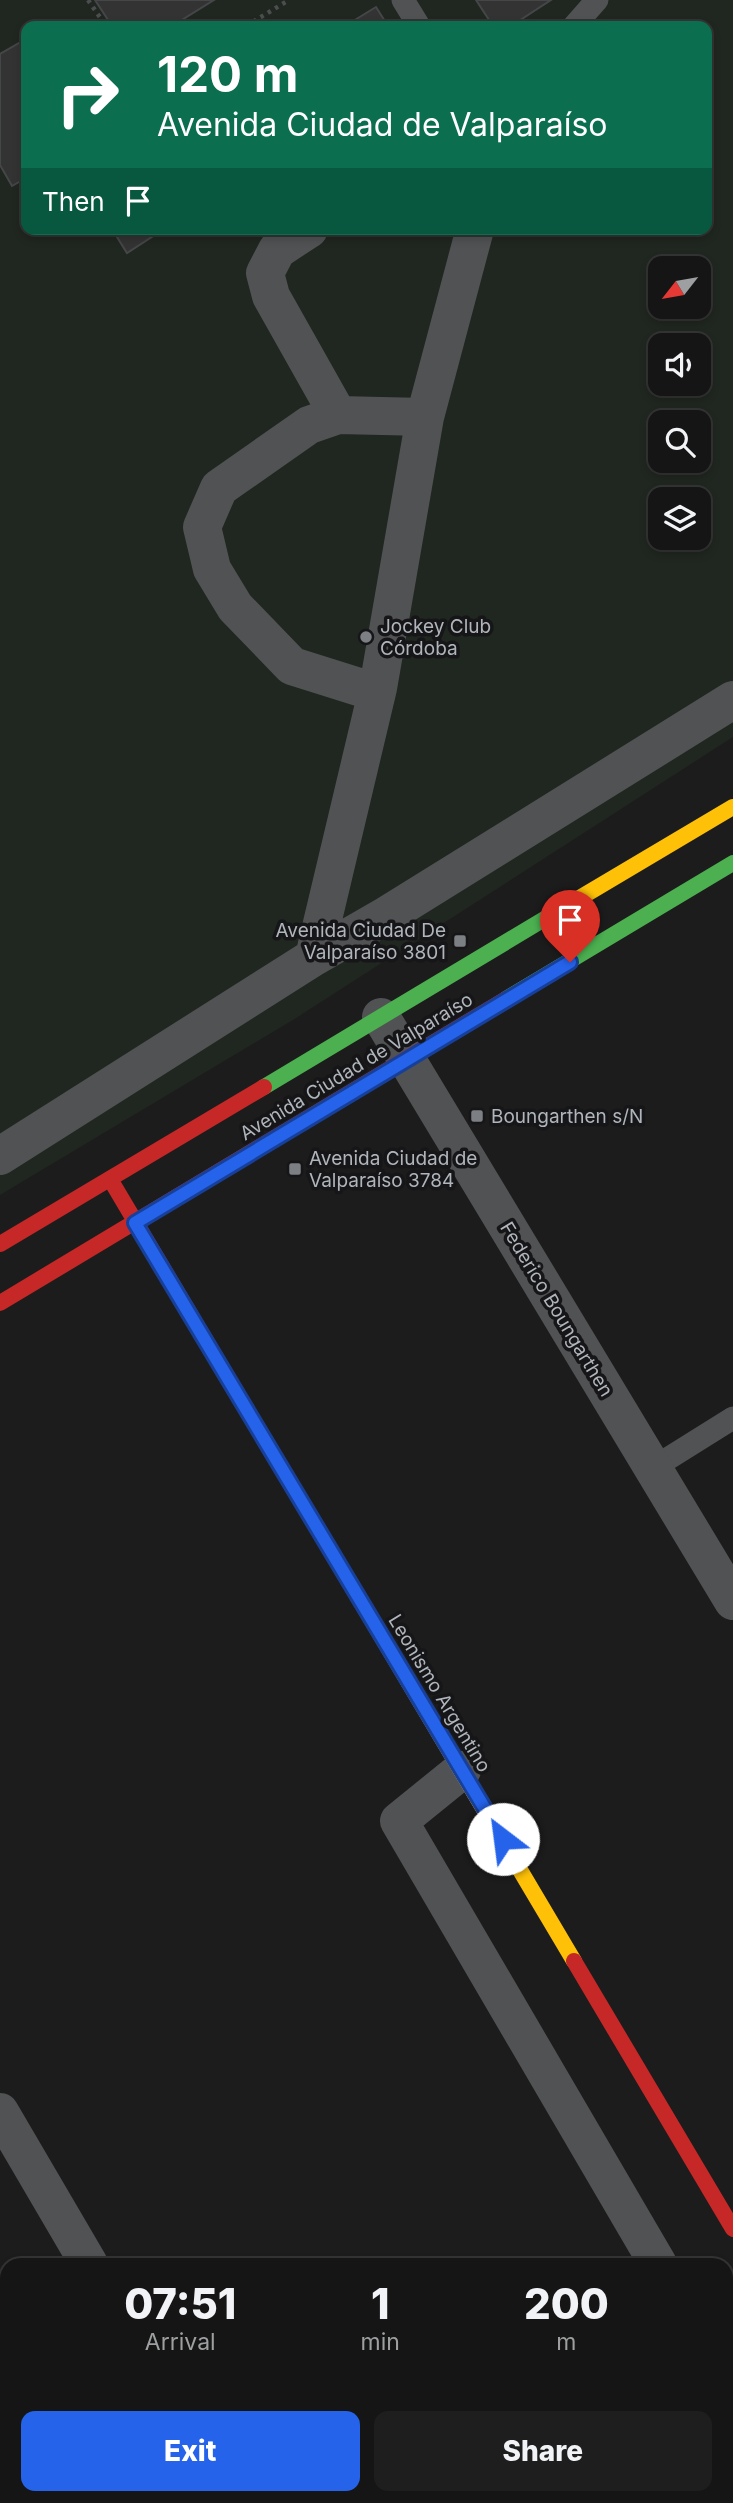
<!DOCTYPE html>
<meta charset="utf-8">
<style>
:root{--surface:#151515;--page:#1e1e1e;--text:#f1f3f6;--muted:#9d9fa0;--line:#343434;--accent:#2563eb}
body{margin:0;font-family:Inter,sans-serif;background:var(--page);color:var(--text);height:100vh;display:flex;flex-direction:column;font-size:26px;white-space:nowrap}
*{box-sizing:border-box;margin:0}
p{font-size:23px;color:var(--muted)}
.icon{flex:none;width:38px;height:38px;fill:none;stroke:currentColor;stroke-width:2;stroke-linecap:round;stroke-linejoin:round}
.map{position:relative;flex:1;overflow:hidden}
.side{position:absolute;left:0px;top:2258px;width:733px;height:247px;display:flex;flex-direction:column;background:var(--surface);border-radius:21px 21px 0 0;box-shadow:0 4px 10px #0003,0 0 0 2px var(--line)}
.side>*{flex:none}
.guide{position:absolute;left:21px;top:21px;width:691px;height:214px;border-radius:14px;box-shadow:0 4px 10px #0003,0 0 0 2px var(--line);background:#0b6e4f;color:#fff;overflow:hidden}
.needle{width:46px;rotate:239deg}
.controls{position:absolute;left:648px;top:256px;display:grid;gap:14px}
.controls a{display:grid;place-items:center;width:63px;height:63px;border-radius:14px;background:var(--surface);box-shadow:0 4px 10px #0003,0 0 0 2px var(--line);font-size:35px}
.pin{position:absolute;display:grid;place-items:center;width:60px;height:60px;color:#fff;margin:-72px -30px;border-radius:50% 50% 50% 0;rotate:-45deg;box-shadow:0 0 7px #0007}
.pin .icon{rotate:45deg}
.me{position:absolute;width:77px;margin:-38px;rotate:330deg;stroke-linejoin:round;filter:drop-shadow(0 0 5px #0008)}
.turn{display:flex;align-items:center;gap:24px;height:147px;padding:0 21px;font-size:32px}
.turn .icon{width:91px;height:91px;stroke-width:2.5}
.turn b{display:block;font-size:49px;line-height:60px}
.then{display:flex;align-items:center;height:66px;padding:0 21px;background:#0003;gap:14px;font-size:26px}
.eta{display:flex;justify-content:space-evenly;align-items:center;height:119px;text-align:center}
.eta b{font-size:42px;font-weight:800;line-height:49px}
.primary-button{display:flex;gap:14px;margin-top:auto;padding:14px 21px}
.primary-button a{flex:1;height:80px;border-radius:14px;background:var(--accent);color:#fff;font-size:28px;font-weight:800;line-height:80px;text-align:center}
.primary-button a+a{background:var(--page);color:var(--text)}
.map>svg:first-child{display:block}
.green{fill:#202620;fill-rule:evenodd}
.building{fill:#333334;stroke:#454648;stroke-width:2}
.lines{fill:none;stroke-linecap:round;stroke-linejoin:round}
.path{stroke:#4c4d4f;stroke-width:4.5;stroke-dasharray:3.5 5;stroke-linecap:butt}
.lane{stroke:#515254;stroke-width:23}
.street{stroke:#515254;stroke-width:38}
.fast{stroke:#4caf50;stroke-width:16}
.slow{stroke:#ffc107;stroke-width:16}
.jam{stroke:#c62828;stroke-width:16}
.route-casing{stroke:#184099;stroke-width:18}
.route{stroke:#2563eb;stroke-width:12}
.poi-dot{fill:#7c7f83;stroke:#161618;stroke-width:2.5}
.labels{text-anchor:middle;stroke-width:7;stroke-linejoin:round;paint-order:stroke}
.poi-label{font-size:19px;fill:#afb5bb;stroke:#161618;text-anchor:start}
.street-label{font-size:19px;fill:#afb5bb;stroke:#161618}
</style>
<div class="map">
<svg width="733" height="2503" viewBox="0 0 733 2503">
<rect width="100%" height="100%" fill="#1c1c1c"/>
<!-- green -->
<path class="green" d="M0,0h733v737l-440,283 -293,175zM26,26h681v203h-681zM660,268h38v38h-38zM660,345h38v38h-38zM660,422h38v38h-38zM660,499h38v38h-38z"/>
<!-- building -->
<path class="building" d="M95,0h119l-42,26h-60z
M476,0h75l-40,26h-18z
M376,7l12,19h-43z
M26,39v139l-14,8 -12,-21v-111z
M112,229h52l-37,24z"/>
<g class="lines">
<!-- path -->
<path class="path" d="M88,0l18,26
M246,26l43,-26"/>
<!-- lane -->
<path class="lane" d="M403,0l16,26
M574,26l23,-26
M653,1468l80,-50"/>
<!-- street -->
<path class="street" d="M309,229l-32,21 -12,23 6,23 67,119
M425,417l50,-188
M314,957l64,-269 47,-271 -87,-2 -29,10 -90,63 -17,39 10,42 23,38 57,59 70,22h16
M381,1017l352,584
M0,1156l314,-199 73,-42 346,-215
M462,1770l-63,51 259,443
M0,2112l89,152
M0,2433l7,-3
M726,2471l7,-2
M224,2497l4,6
M579,2497l5,6
M403,2503l19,-6
M616,2503l20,-6"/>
<!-- fast -->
<path class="fast" d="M506,999l227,-136
M264,1087l287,-172"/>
<!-- slow -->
<path class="slow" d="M551,915l182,-108
M358,1597l216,364"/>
<!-- jam -->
<path class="jam" d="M110,1179l248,418
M0,1244l264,-157
M0,1303l506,-304
M574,1961l159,268"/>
</g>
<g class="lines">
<!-- route casing -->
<g class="route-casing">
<path id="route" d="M503,1839l-368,-616 435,-261"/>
</g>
<!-- route -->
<use href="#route" class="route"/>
</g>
<!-- markers -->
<g class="poi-dot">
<circle cx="366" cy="637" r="7"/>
<rect x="453" y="934" width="14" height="14" rx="3.5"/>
<rect x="470" y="1109" width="14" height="14" rx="3.5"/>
<rect x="288" y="1162" width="14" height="14" rx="3.5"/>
</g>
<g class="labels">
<!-- poi labels -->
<g class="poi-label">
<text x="380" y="633">Jockey Club<tspan x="380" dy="22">Córdoba</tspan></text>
<text x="446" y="937" text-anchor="end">Avenida Ciudad De<tspan x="446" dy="22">Valparaíso 3801</tspan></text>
<text x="491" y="1123">Boungarthen s/N</text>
<text x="309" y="1165">Avenida Ciudad de<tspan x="309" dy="22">Valparaíso 3784</tspan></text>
</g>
<!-- street labels -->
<g class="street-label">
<text transform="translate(356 1066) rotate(-31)" y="7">Avenida Ciudad de Valparaíso</text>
<text transform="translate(557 1309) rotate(59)" y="7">Federico Boungarthen</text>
<text transform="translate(440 1693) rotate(59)" y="7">Leonismo Argentino</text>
</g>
</g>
</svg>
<div class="controls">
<a><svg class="needle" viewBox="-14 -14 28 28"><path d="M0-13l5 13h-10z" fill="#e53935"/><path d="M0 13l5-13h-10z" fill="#9d9fa0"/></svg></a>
<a><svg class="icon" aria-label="sound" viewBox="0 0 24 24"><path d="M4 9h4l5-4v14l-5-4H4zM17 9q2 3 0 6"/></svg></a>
<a><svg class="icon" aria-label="search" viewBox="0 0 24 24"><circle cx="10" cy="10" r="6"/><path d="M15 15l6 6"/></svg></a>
<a><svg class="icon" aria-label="layers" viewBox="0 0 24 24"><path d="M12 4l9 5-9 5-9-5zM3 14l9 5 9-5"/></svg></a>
</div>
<div class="pin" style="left:570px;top:962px;background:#d93025"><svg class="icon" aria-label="arrive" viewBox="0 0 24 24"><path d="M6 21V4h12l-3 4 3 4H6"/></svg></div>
<svg class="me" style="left:503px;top:1839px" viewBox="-20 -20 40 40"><circle r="19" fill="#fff"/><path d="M0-13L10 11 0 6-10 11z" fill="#2563eb"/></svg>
<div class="guide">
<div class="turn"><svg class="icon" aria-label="right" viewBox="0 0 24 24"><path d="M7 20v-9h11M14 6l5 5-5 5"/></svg><div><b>120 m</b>Avenida Ciudad de Valparaíso</div></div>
<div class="then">Then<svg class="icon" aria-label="arrive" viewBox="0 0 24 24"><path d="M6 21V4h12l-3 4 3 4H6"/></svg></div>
</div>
<section class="side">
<div class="eta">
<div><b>07:51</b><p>Arrival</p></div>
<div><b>1</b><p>min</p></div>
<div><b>200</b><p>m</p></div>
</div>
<div class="primary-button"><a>Exit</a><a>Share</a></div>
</section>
</div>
